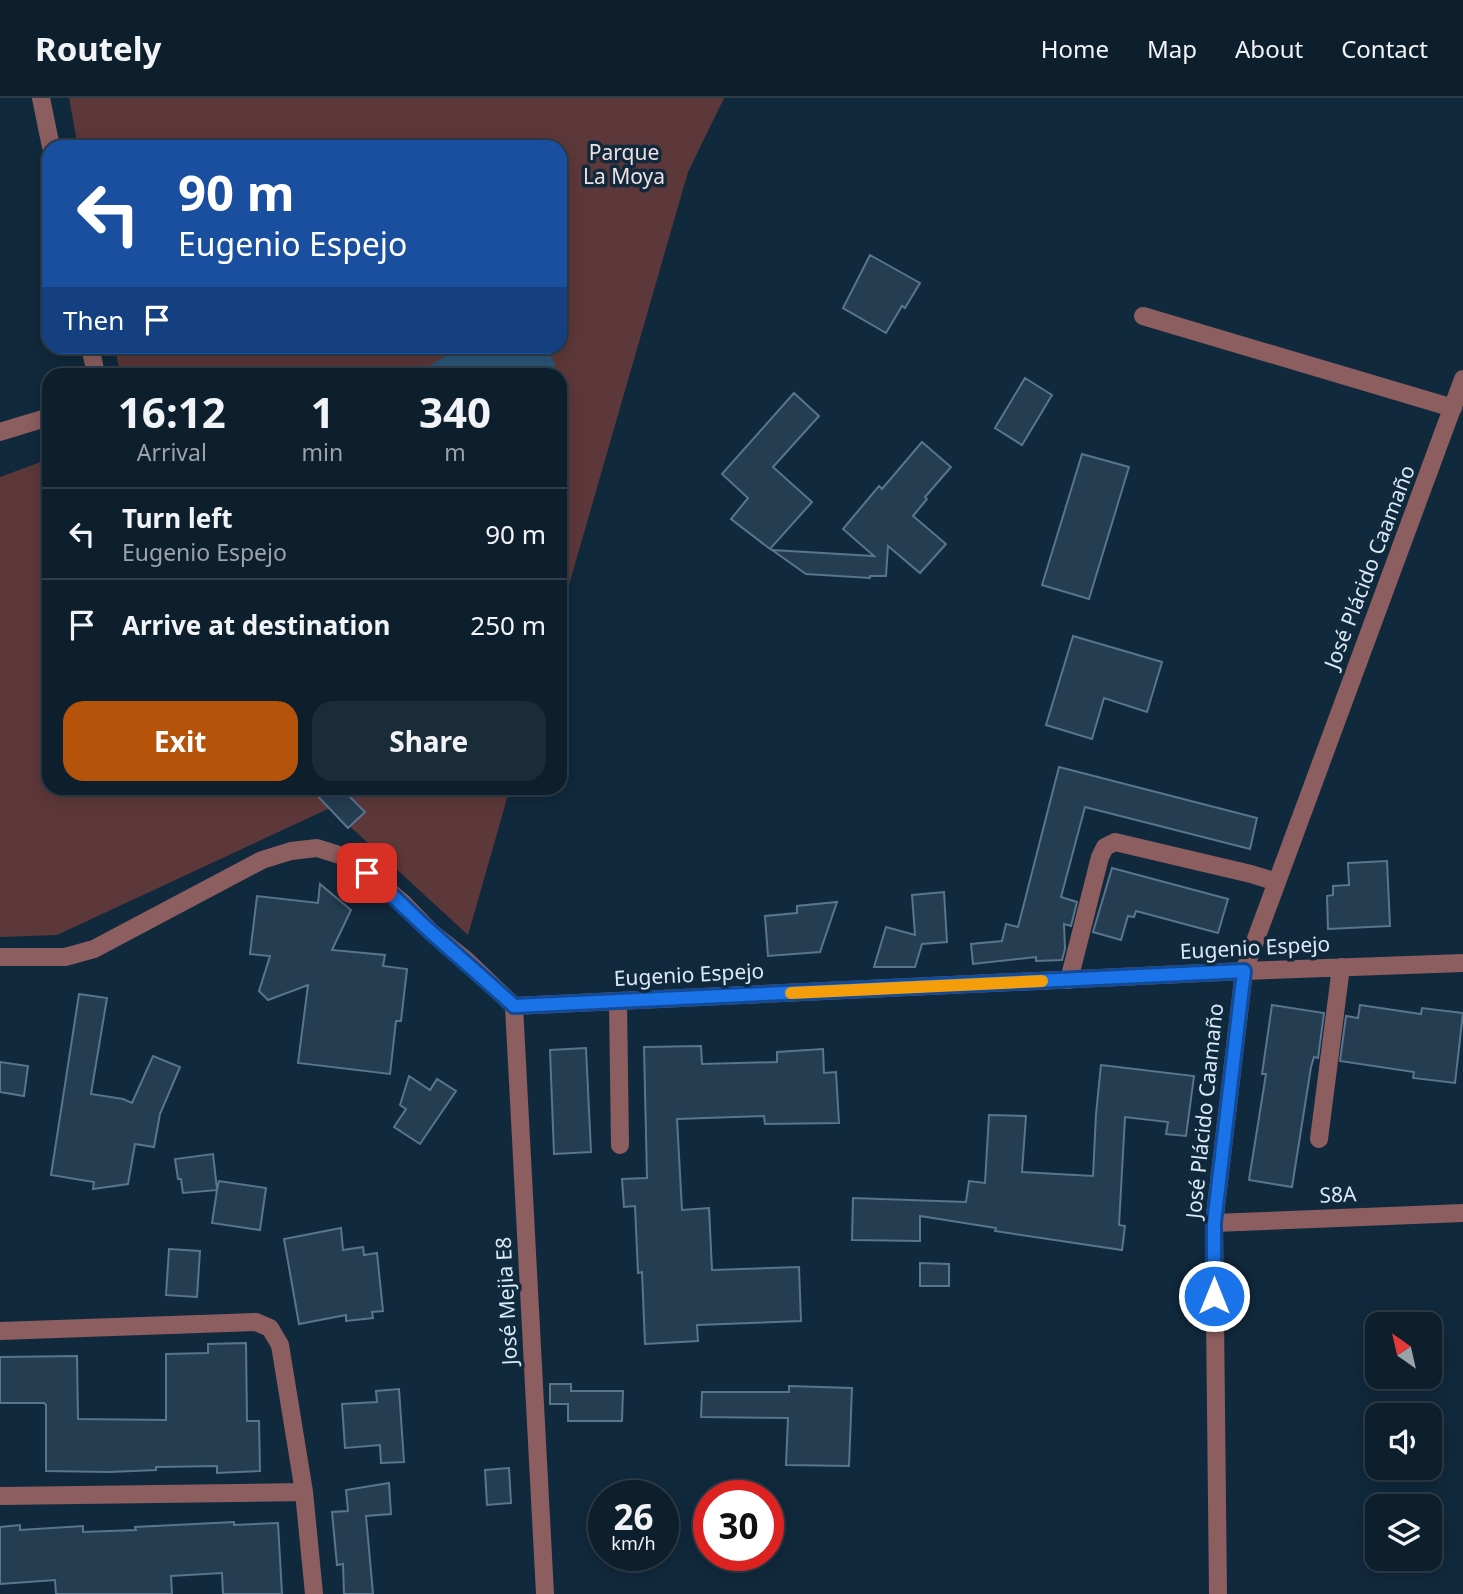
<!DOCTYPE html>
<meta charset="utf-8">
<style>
:root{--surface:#0d1f2d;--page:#1b2c39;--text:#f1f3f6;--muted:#9aa2aa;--line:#2d3d49;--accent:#b45309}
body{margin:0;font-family:"Noto Sans",sans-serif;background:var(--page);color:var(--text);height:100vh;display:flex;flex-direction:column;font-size:26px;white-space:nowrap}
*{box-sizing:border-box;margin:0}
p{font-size:23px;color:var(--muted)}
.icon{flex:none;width:38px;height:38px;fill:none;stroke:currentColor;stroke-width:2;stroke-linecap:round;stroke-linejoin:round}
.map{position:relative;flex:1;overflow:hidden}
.sheet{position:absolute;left:42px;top:270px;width:525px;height:427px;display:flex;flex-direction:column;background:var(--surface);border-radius:21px;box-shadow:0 4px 18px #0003,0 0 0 2px var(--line)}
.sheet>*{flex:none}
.banner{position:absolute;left:42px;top:42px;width:525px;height:214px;border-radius:21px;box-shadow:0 4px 18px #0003,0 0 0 2px var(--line);background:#1a4fa0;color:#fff;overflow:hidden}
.needle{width:46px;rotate:326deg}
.tools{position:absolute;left:1365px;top:1214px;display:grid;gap:14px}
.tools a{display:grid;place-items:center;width:77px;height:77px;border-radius:14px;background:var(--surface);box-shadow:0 4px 18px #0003,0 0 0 2px var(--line);font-size:35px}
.speed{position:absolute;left:588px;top:1382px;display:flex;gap:14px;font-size:35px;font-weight:700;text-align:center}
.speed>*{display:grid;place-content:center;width:91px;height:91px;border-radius:50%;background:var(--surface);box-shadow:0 4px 18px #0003,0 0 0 2px var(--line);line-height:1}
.speed small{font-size:18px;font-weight:400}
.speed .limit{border:10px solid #d22;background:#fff;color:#111}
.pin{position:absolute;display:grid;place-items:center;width:60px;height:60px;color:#fff;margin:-30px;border-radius:14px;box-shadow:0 4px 10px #0006}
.me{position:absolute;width:77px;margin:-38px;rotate:0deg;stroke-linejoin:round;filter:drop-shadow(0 0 5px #0008)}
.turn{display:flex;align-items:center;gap:24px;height:147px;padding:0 21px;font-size:32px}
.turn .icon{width:91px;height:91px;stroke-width:2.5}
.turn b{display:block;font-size:49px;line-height:60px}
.then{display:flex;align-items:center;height:66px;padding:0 21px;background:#0003;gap:14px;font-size:26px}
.eta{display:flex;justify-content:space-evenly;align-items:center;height:119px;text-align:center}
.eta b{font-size:42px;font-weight:700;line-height:49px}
.primary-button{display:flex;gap:14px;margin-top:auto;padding:14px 21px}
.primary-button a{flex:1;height:80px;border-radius:21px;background:var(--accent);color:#fff;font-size:28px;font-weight:700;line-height:80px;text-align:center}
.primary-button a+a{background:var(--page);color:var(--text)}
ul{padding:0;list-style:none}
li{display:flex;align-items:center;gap:21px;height:91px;padding:0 21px;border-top:2px solid var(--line)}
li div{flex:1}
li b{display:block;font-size:26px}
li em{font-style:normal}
header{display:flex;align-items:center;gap:42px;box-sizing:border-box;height:98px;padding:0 35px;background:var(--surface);border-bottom:2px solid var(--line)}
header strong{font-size:33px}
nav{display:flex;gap:38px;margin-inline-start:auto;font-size:24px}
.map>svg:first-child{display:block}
.green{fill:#5d383a}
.water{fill:#2b577a}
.building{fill:#243d51;stroke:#5a748b;stroke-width:2}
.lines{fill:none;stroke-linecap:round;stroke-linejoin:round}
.minor{stroke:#8d5e60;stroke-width:18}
.route-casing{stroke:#114b97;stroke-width:18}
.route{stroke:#1a73e8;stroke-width:12}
.slow{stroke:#f59e0b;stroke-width:12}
.labels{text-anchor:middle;stroke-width:7;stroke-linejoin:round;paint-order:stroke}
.park-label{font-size:21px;fill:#f2dfdf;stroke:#11293c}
.street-label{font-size:21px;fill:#dae9f6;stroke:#11293c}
</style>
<header>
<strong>Routely</strong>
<nav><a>Home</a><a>Map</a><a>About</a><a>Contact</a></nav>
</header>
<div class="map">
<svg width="1463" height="1496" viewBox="0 0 1463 1496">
<rect width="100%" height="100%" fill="#11293c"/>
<!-- green -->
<path class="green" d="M69,0h655l-36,74 -128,444v-242h-440l-5,-27 445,-1v-199h-482z
M49,361v329h461l-42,147 -138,-127 -273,127 -57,2v-460z"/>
<!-- water -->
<path class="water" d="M463,248l77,1c11,5 15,15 16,27h-141z"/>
<!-- building -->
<path class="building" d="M870,157l50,28 -15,25 -3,-2 -16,27 -43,-25z
M1025,280l27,17 -30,50 -27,-17z
M794,295l25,23 -46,51 39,35 -42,47 -39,-30 17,-21 -26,-24z
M922,344l29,25 -26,30 2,2 -14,17 33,28 -26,29 -32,-27 -2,30h-16v2l-64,-4 -34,-24 102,6 -31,-27 36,-43 3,3z
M1082,356l47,13 -40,132 -47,-14z
M1073,538l89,26 -15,50 -43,-14 -12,41 -46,-14z
M1059,669l198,51 -7,31 -165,-42 -24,90 16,5 -6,24 -7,-2 1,25 -3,11 -26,1v-4l-63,7 -2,-20 31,-3 4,-17 12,3z
M310,690h31l24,24 -17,16z
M1387,763l3,65 -62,3 -1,-33 6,-1v-9l16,-1 -1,-22z
M1112,770l116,31 -10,34 -82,-22 -2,6 -6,-1 -7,24 -28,-8z
M320,786l31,26 -19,40 53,5 -2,11 24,3 -6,52h-5l-6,53 -92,-11 10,-78 -40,15 -9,-9 11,-35 -20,-2 7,-58 61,7z
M944,794l3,50 -25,2 -7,23h-41l12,-40 29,8 -3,-40z
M837,804l-17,50 -52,4 -3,-40 32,-3v-7z
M79,896l28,4 -16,96 32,5 9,4 21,-47 27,11 -20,47 -6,33 -19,-3 -7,40 -35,5 1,-7 -43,-7z
M1272,907l52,8 -6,45 -4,-1 -3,10 -19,120 -43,-7 17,-106h-4z
M1360,907l61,9 1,-6 41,5 -8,70 -42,-5 1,-6 -74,-11 6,-45 12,2z
M701,948l1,18 75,-2v-10l46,-3 1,24 12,-1 3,51 -74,1 -1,-8 -87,3 5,91 27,-2 3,62 87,-3 2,54 -104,4 1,16 -53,3 -3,-72 -4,1 -3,-67 -11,1 -2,-28 25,-1 -3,-131z
M586,950l5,104 -37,2 -4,-104z
M0,964l28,4 -4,30 -24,-4z
M1101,967l93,11 -8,60 -20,-2 2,-12 -43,-5 -6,108 6,1 -3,24 -127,-19 1,-3 -76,-12v25l-68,-1 1,-42 113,4 3,-21 16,2 4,-68 37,1 -4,56 71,4 3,-62z
M409,978l21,14 7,-11 19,12 -36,53 -26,-17 12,-18 -6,-4z
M213,1056l4,35 2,-8 47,7 -6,42 -48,-7 5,-33 -34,3 -2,-14h-3l-3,-20z
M341,1130l2,22 20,-3 1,8 13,-2 6,58 -11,1 1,6 -27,3v-6l-47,9 -15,-85z
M169,1151l31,2 -3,46 -31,-2z
M920,1165l29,1v22h-29z
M246,1245l1,78h12l1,50 -43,2v-7l-61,1v3l-47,2 -63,-1v-66l-2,-2h-44v-46l77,-1 1,63 88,1v-66l42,-1v-9z
M550,1286h21v7h52l-1,30h-54v-17h-18z
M789,1288l63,2 -3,78 -63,-1 2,-47 -87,-1 1,-25h87z
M399,1291l5,73 -23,1 -1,-18 -35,3 -3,-44 35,-2 -1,-11z
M509,1370l2,35 -24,2 -2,-35z
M389,1385l2,31 -25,2 7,78h-29l-1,-30 -6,1 -5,-53 16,-1 -2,-21z
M234,1424v3l44,-2 4,71h-59l-1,-21 -51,3 1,18h-116l-1,-14 -55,4v-57l20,-2v5l63,-4v6l53,-2 -1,-3z"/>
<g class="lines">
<!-- minor -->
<path class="minor" d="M41,0l10,49
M1143,218l310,92
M90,248l6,28
M0,334l49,-15
M0,859h65l29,-8 168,-89 29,-9 26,-3 32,10 54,45 28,29 35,28 48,46 730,-35 219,-8
M1069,882l31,-123 5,-10 10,-5 136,32 26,8
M618,903l2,144
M514,908l31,588
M1319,1041l22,-172
M1214,1125l249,-10
M0,1233l256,-9 14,6 10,17 24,147 10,102
M0,1398l304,-4
M1218,1496l-4,-371 30,-252 219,-592"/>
</g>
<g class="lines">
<!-- route casing -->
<g class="route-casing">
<path id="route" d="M367,775c23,19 43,40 65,60 27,24 55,48 82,73l730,-35 -30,252v73"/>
</g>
<!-- route -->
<use href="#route" class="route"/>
<!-- slow -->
<path class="slow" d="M791,895l251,-12"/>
</g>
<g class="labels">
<!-- park labels -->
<g class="park-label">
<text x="624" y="62">Parque<tspan x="624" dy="24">La Moya</tspan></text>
</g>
<!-- street labels -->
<g class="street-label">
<text transform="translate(1370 469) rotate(-69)" y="7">José Plácido Caamaño</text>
<text transform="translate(1255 850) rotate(-3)" y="7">Eugenio Espejo</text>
<text transform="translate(689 877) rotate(-3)" y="7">Eugenio Espejo</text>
<text transform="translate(1205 1013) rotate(-84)" y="7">José Plácido Caamaño</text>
<text transform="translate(1338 1097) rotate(-2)" y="7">S8A</text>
<text transform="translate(507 1203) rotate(-93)" y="7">José Mejia E8</text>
</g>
</g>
</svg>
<div class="tools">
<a><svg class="needle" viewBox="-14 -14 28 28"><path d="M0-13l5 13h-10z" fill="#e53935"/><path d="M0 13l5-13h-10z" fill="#9aa2aa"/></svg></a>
<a><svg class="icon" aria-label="sound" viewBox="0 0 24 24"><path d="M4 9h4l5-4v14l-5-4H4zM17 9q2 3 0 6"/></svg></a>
<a><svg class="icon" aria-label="layers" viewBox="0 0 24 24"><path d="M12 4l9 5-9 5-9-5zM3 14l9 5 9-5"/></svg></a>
</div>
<div class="speed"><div>26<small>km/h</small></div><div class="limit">30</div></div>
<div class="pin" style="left:367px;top:775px;background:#d93025"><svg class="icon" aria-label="arrive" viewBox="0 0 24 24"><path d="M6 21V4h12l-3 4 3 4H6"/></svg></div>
<svg class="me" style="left:1214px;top:1198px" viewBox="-20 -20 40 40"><circle r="17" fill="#1a73e8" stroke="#fff" stroke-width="3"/><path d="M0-11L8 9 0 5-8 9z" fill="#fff"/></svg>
<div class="banner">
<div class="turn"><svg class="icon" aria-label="left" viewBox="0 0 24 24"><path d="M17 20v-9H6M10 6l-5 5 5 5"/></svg><div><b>90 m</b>Eugenio Espejo</div></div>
<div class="then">Then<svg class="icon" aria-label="arrive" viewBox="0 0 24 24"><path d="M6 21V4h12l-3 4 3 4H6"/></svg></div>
</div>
<section class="sheet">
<div class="eta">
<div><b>16:12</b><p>Arrival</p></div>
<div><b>1</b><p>min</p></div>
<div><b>340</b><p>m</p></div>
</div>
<ul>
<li><svg class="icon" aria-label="left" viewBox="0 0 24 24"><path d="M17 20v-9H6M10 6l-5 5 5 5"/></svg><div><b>Turn left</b><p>Eugenio Espejo</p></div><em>90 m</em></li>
<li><svg class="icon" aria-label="arrive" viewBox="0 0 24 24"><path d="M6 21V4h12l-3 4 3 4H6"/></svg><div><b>Arrive at destination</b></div><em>250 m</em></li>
</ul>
<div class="primary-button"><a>Exit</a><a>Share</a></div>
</section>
</div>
